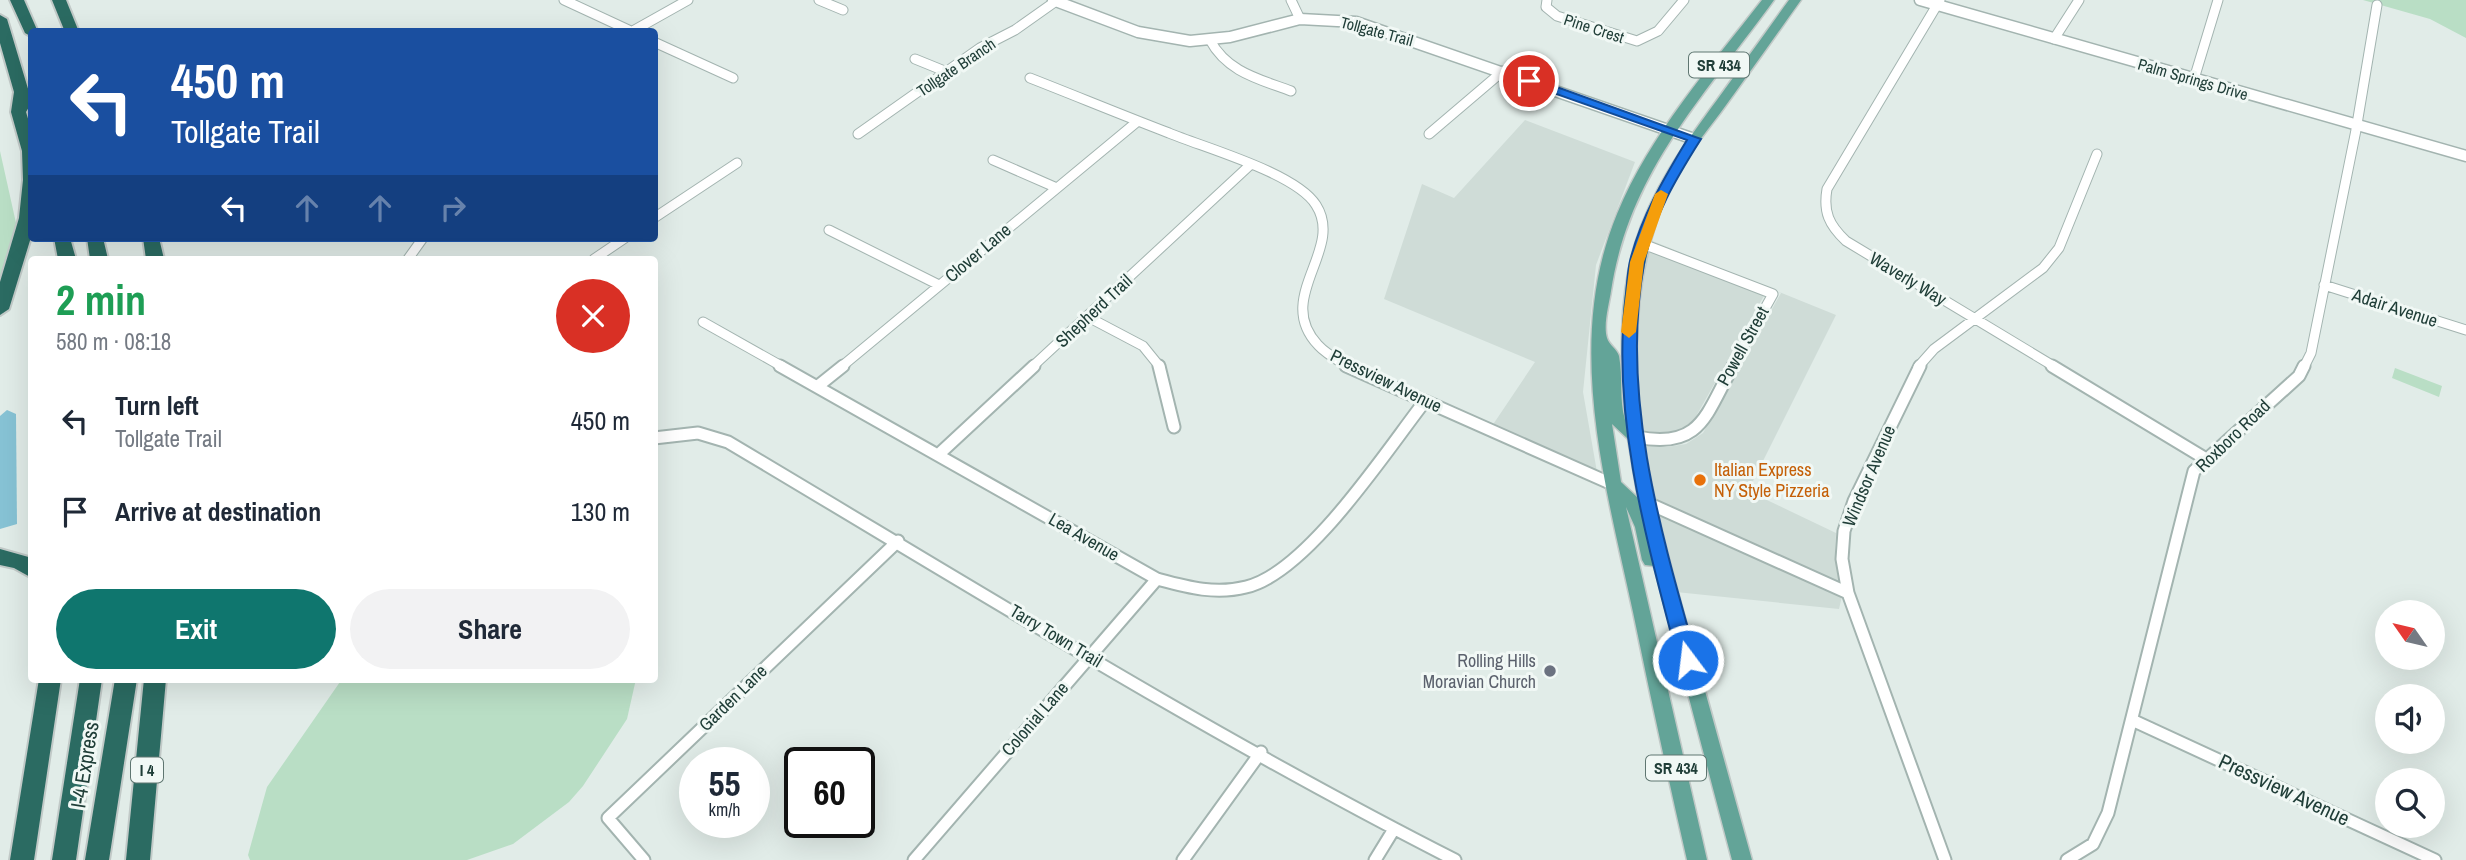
<!DOCTYPE html>
<meta charset="utf-8">
<style>
:root{--surface:#fff;--page:#f2f2f3;--text:#1f2937;--muted:#747a83;--accent:#0f766e}
body{margin:0;font-family:"Archivo Narrow",sans-serif;background:var(--page);color:var(--text);height:100vh;display:flex;flex-direction:column;font-size:26px;white-space:nowrap}
*{box-sizing:border-box;margin:0}
p{font-size:23px;color:var(--muted)}
.icon{flex:none;width:38px;height:38px;fill:none;stroke:currentColor;stroke-width:2;stroke-linecap:round;stroke-linejoin:round}
.map{position:relative;flex:1;overflow:hidden}
.panel{position:absolute;left:28px;top:256px;width:630px;height:427px;display:flex;flex-direction:column;background:var(--surface);border-radius:7px;box-shadow:0 7px 28px #0002}
.panel>*{flex:none}
.top-card{position:absolute;left:28px;top:28px;width:630px;height:214px;border-radius:7px;box-shadow:0 7px 28px #0002;background:#1a4fa0;color:#fff;overflow:hidden}
.needle{width:46px;rotate:304deg}
.tools{position:absolute;left:2375px;top:600px;display:grid;gap:14px}
.tools a{display:grid;place-items:center;width:70px;height:70px;border-radius:50%;background:var(--surface);box-shadow:0 7px 28px #0002;font-size:35px}
.speed{position:absolute;left:679px;top:747px;display:flex;gap:14px;font-size:35px;font-weight:700;text-align:center}
.speed>*{display:grid;place-content:center;width:91px;height:91px;border-radius:50%;background:var(--surface);box-shadow:0 7px 28px #0002;line-height:1}
.speed small{font-size:18px;font-weight:400}
.speed .limit{border:4px solid #111;border-radius:10px;background:#fff;color:#111}
.pin{position:absolute;display:grid;place-items:center;width:60px;height:60px;color:#fff;margin:-30px;border:4px solid #fff;border-radius:50%;box-shadow:0 2px 7px #0007}
.me{position:absolute;width:77px;margin:-38px;rotate:345deg;stroke-linejoin:round;filter:drop-shadow(0 0 5px #0008)}
.turn{display:flex;align-items:center;gap:24px;height:147px;padding:0 28px;font-size:32px}
.turn .icon{width:91px;height:91px;stroke-width:2.5}
.turn b{display:block;font-size:49px;line-height:60px}
.lanes{display:flex;align-items:center;height:66px;padding:0 28px;background:#0003;justify-content:center;gap:35px;direction:ltr}
.lanes .off{opacity:.35}
.round{display:grid;place-items:center;flex:none;width:74px;height:74px;border-radius:37px;background:var(--page)}
.head{display:flex;align-items:center;justify-content:space-between;height:119px;padding:0 28px}
h1{font-size:42px;font-weight:800;line-height:52px;color:#1e9e55}
.cta{display:flex;gap:14px;margin-top:auto;padding:14px 28px}
.cta a{flex:1;height:80px;border-radius:42px;background:var(--accent);color:#fff;font-size:28px;font-weight:800;line-height:80px;text-align:center}
.cta a+a{background:var(--page);color:var(--text)}
ul{padding:0;list-style:none}
li{display:flex;align-items:center;gap:21px;height:91px;padding:0 28px}
li div{flex:1}
li b{display:block;font-size:26px}
li em{font-style:normal}
.map>svg:first-child{display:block}
.built{fill:#cfdcd7}
.green{fill:#b9dec5}
.water{fill:#86c2d4}
.lines{fill:none;stroke-linecap:round;stroke-linejoin:round}
.minor-far1-casing{stroke:#a3b4b0;stroke-width:11}
.minor-casing{stroke:#a3b4b0;stroke-width:15}
.tertiary-casing{stroke:#a3b4b0;stroke-width:13}
.primary-casing{stroke:#c1c9c7;stroke-width:3}
.motorway-casing{stroke:#c1c9c7;stroke-width:4}
.minor-far1{stroke:#fff;stroke-width:9}
.minor{stroke:#fff;stroke-width:11}
.tertiary{stroke:#fff;stroke-width:10}
.primary{fill:#63a498;fill-rule:evenodd}
.motorway{fill:#2b6b62;fill-rule:evenodd}
.route{fill:#1a73e8;stroke:#114b97;stroke-width:2}
.slow{fill:#f59e0b}
.food-dot{fill:#e8710a;stroke:#f1f8f5;stroke-width:2.5}
.worship-dot{fill:#6b7280;stroke:#f1f8f5;stroke-width:2.5}
.labels{text-anchor:middle;stroke-width:6;stroke-linejoin:round;paint-order:stroke}
.far-street-label{font-size:16px;fill:#203e38;stroke:#f1f8f5}
.shield{fill:#f1f8f5;stroke:#5f7671;stroke-width:2}
.shield-label{font-size:16px;font-weight:bold;fill:#203e38}
.street-label{font-size:18px;fill:#203e38;stroke:#f1f8f5}
.food-label{font-size:18px;fill:#c56008;stroke:#f1f8f5;text-anchor:start}
.worship-label{font-size:18px;fill:#5b616d;stroke:#f1f8f5;text-anchor:end}
.near-street-label{font-size:21px;fill:#203e38;stroke:#f1f8f5}
</style>
<div class="map">
<svg width="2466" height="860" viewBox="0 0 2466 860">
<rect width="100%" height="100%" fill="#e1ece8"/>
<!-- built -->
<path class="built" d="M1525,120l110,42 -39,103 -13,127 14,80 -105,-46 43,-64 -151,-63 38,-115 32,14z
M1650,240l186,75 -88,176 88,42 -1,23 4,28 -183,-82 -11,-59 22,4 19,-3 17,-11 78,-140 -132,-50z
M1647,249l118,45 -75,133 -12,8 -34,-1 -4,-19 -4,-56 1,-53z
M1659,513l183,83 -3,13 -163,-17z"/>
<!-- green -->
<path class="green" d="M2363,0h103v38l-36,-19z
M0,151l18,81 -18,57z
M2395,368l47,18 -3,11 -47,-19z
M342,679h294l-9,40 -44,67 -14,16 -56,42 -46,16h-217l-2,-5 19,-68z"/>
<!-- water -->
<path class="water" d="M7,410l9,4 1,110 -17,5v-113z"/>
<g class="lines">
<!-- minor-far1 casing -->
<g class="minor-far1-casing">
<path id="minor-far1" d="M564,0l69,32
M819,0l24,10
M1291,0l9,19
M1547,0l-1,7 11,9 80,25 21,-10 26,-31
M1940,0l-113,189c-4,23 2,36 19,52l209,126
M631,32l57,-32
M2054,39l25,-39
M1210,40c17,32 49,39 81,51
M654,42l79,36
M915,59l32,13
M1030,78c46,18 92,37 139,55 36,15 127,40 147,72 29,45 -43,92 2,140 8,9 21,16 31,22
M2194,79l24,-79
M858,134l122,-86 35,-18 41,-29
M1429,134l74,-63
M993,160l64,28
M654,218l83,-55
M829,230l110,55
M1643,244l130,50 -41,73
M408,259l15,-21
M594,259l31,-21
M2324,285l142,45
M1088,317l55,29 17,21
M703,322l80,45
M841,367l297,-246
M1032,367l217,-201
M1918,367l16,-18 109,-81 16,-20 38,-94
M2304,367l7,-14 45,-223 21,-125"/>
</g>
<!-- minor casing -->
<g class="minor-casing">
<path id="minor" d="M780,366l377,213c30,8 58,16 89,8 61,-14 140,-136 179,-186
M1159,366l15,61
M1346,366l266,118
M1920,366l-66,135 -10,30 -2,28 6,34 97,267
M2052,366l154,93
M818,386l25,-20
M1637,437c65,13 69,-24 96,-71
M654,438l44,-5 30,9c239,142 479,292 727,418
M938,455l96,-89
M1650,504l198,89
M2132,720l303,140
M644,860l-36,-42 290,-277
M914,860l243,-281
M1183,860l78,-108
M1375,860l19,-31
M2067,860l26,-16 15,-31 86,-342 105,-95 5,-10"/>
</g>
<!-- tertiary casing -->
<g class="tertiary-casing">
<path id="tertiary" d="M1053,0l85,32 52,9 40,-4 70,-18 56,3 338,117
M1920,0l546,156"/>
</g>
<!-- primary casing -->
<g class="primary-casing">
<path id="primary" d="M1762,0h12c-68,94 -145,171 -163,291 -2,13 -8,34 -4,47 2,7 10,11 12,18 4,21 0,44 6,64 -4,-58 -7,-120 10,-176 17,-55 48,-98 82,-144 24,-33 48,-67 72,-100h12c-27,38 -53,75 -80,112 -19,25 -40,51 -53,80 -63,143 -18,300 22,444 20,74 41,149 62,224h-20l-78,-294 -9,-1 -3,-5 -7,-33 -9,-20 81,353h-20c-19,-83 -37,-165 -54,-248 -28,-130 -69,-270 -16,-398 33,-80 93,-147 145,-214zM1612,424l16,15 10,59 -17,-16z"/>
</g>
<!-- motorway casing -->
<g class="motorway-casing">
<path id="motorway" d="M10,0h14l14,32h-6v5l-7,-4z
M52,0h14l13,32h-14z
M0,15l7,4 25,83 -6,10 6,20v102l-23,75 -9,6v-33l19,-64 4,-38 -1,-29 -11,-39 3,-20 -14,-49z
M54,238h16l6,21h-18z
M87,238h16l5,21h-18z
M143,238h16l5,21h-18z
M0,549l32,9v20l-18,-10 -14,-3z
M39,679h22l-27,181h-24z
M80,679h22l-26,181h-24z
M115,679h22l-28,181h-24z
M144,679h22l-16,181h-24z"/>
</g>
<!-- minor-far1 -->
<use href="#minor-far1" class="minor-far1"/>
<!-- minor -->
<use href="#minor" class="minor"/>
<!-- tertiary -->
<use href="#tertiary" class="tertiary"/>
<!-- primary -->
<use href="#primary" class="primary"/>
<!-- motorway -->
<use href="#motorway" class="motorway"/>
</g>
<!-- route -->
<path class="route" d="M1529,77l172,62c-24,38 -49,79 -57,125 -24,132 17,269 53,396l-3,6 -6,2 -7,-2 -3,-6c-30,-115 -66,-238 -53,-357 2,-14 2,-29 5,-42 11,-44 34,-83 57,-121l-162,-57 -2,-2z"/>
<!-- slow -->
<path class="slow" d="M1661,190l7,4 -24,68 -8,70 -7,6 -8,-6 9,-70 25,-68z"/>
<!-- markers -->
<circle class="food-dot" cx="1700" cy="480" r="7"/>
<circle class="worship-dot" cx="1550" cy="671" r="7"/>
<g class="labels">
<!-- far-street labels -->
<g class="far-street-label">
<text transform="translate(1594 28) rotate(18)" y="6">Pine Crest</text>
<text transform="translate(1377 31) rotate(15)" y="6">Tollgate Trail</text>
<text transform="translate(956 67) rotate(-34)" y="6">Tollgate Branch</text>
<text transform="translate(2193 79) rotate(16)" y="6">Palm Springs Drive</text>
</g>
<!-- shield labels -->
<g class="shield">
<rect x="1689" y="52.5" width="60" height="25" rx="5"/>
<rect x="1646" y="755.5" width="60" height="25" rx="5"/>
<rect x="131" y="757.5" width="32" height="25" rx="5"/>
</g>
<g class="shield-label">
<text x="1719" y="71">SR 434</text>
<text x="1676" y="774">SR 434</text>
<text x="147" y="776">I 4</text>
</g>
<!-- street labels -->
<g class="street-label">
<text transform="translate(978 253) rotate(-40)" y="6">Clover Lane</text>
<text transform="translate(1908 279) rotate(31)" y="6">Waverly Way</text>
<text transform="translate(2395 308) rotate(18)" y="6">Adair Avenue</text>
<text transform="translate(1094 311) rotate(-43)" y="6">Shepherd Trail</text>
<text transform="translate(1743 346) rotate(-61)" y="6">Powell Street</text>
<text transform="translate(1386 381) rotate(26)" y="6">Pressview Avenue</text>
<text transform="translate(2233 436) rotate(-44)" y="6">Roxboro Road</text>
<text transform="translate(1869 476) rotate(-67)" y="6">Windsor Avenue</text>
<text transform="translate(1084 537) rotate(30)" y="6">Lea Avenue</text>
<text transform="translate(1056 636) rotate(31)" y="6">Tarry Town Trail</text>
<text transform="translate(733 698) rotate(-44)" y="6">Garden Lane</text>
<text transform="translate(1035 719) rotate(-49)" y="6">Colonial Lane</text>
</g>
<!-- food labels -->
<g class="food-label">
<text x="1714" y="476">Italian Express<tspan x="1714" dy="21">NY Style Pizzeria</tspan></text>
</g>
<!-- worship labels -->
<g class="worship-label">
<text x="1536" y="667">Rolling Hills<tspan x="1536" dy="21">Moravian Church</tspan></text>
</g>
<!-- near-street labels -->
<g class="near-street-label">
<text transform="translate(85 765) rotate(-81)" y="7">I-4 Express</text>
<text transform="translate(2284 790) rotate(25)" y="7">Pressview Avenue</text>
</g>
</g>
</svg>
<div class="tools">
<a><svg class="needle" viewBox="-14 -14 28 28"><path d="M0-13l5 13h-10z" fill="#e53935"/><path d="M0 13l5-13h-10z" fill="#747a83"/></svg></a>
<a><svg class="icon" aria-label="sound" viewBox="0 0 24 24"><path d="M4 9h4l5-4v14l-5-4H4zM17 9q2 3 0 6"/></svg></a>
<a><svg class="icon" aria-label="search" viewBox="0 0 24 24"><circle cx="10" cy="10" r="6"/><path d="M15 15l6 6"/></svg></a>
</div>
<div class="speed"><div>55<small>km/h</small></div><div class="limit">60</div></div>
<div class="pin" style="left:1529px;top:81px;background:#d93025"><svg class="icon" aria-label="arrive" viewBox="0 0 24 24"><path d="M6 21V4h12l-3 4 3 4H6"/></svg></div>
<svg class="me" style="left:1688px;top:660px" viewBox="-20 -20 40 40"><circle r="17" fill="#1a73e8" stroke="#fff" stroke-width="3"/><path d="M0-11L8 9 0 5-8 9z" fill="#fff"/></svg>
<div class="top-card">
<div class="turn"><svg class="icon" aria-label="left" viewBox="0 0 24 24"><path d="M17 20v-9H6M10 6l-5 5 5 5"/></svg><div><b>450 m</b>Tollgate Trail</div></div>
<div class="lanes"><svg class="icon" aria-label="left" viewBox="0 0 24 24"><path d="M17 20v-9H6M10 6l-5 5 5 5"/></svg><svg class="icon off" aria-label="ahead" viewBox="0 0 24 24"><path d="M12 20V5M6 11l6-6 6 6"/></svg><svg class="icon off" aria-label="ahead" viewBox="0 0 24 24"><path d="M12 20V5M6 11l6-6 6 6"/></svg><svg class="icon off" aria-label="right" viewBox="0 0 24 24"><path d="M7 20v-9h11M14 6l5 5-5 5"/></svg></div>
</div>
<section class="panel">
<div class="head"><div><h1>2 min</h1><p>580 m · 08:18</p></div><a class="round" style="background:#d93025;color:#fff"><svg class="icon" aria-label="close" viewBox="0 0 24 24"><path d="M6 6l12 12M18 6L6 18"/></svg></a></div>
<ul>
<li><svg class="icon" aria-label="left" viewBox="0 0 24 24"><path d="M17 20v-9H6M10 6l-5 5 5 5"/></svg><div><b>Turn left</b><p>Tollgate Trail</p></div><em>450 m</em></li>
<li><svg class="icon" aria-label="arrive" viewBox="0 0 24 24"><path d="M6 21V4h12l-3 4 3 4H6"/></svg><div><b>Arrive at destination</b></div><em>130 m</em></li>
</ul>
<div class="cta"><a>Exit</a><a>Share</a></div>
</section>
</div>
